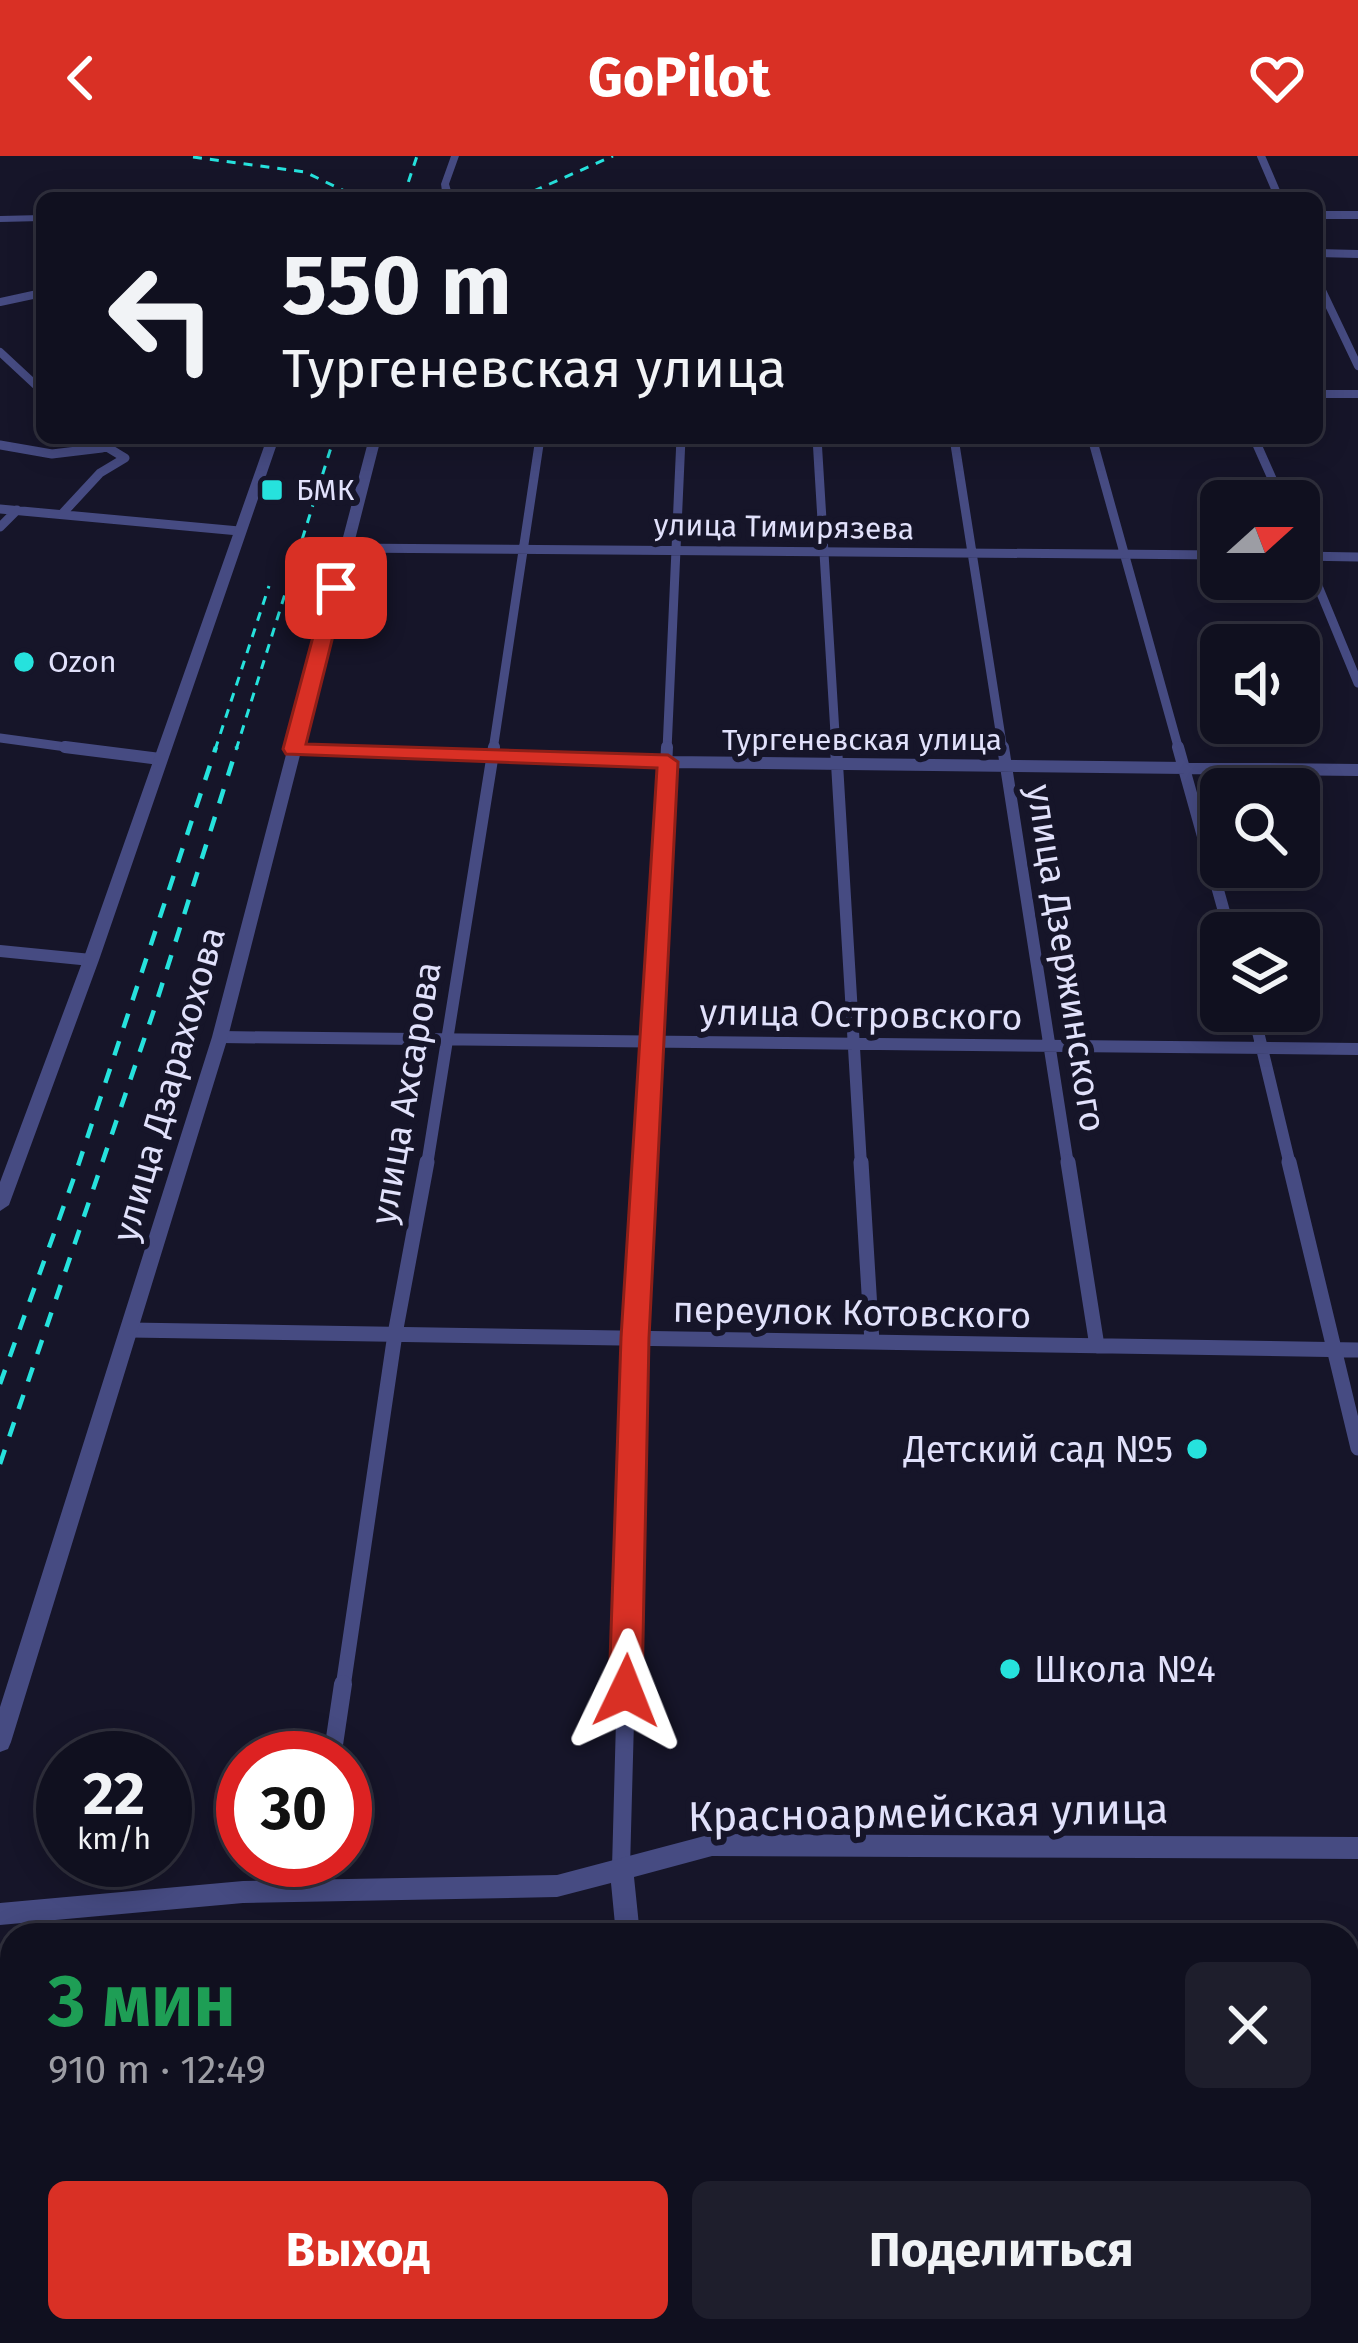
<!DOCTYPE html>
<html lang="ru">
<meta charset="utf-8">
<style>
:root{--surface:#10101f;--page:#1e1e2c;--text:#f1f3f6;--muted:#9c9da4;--line:#30303d;--accent:#d93025}
body{margin:0;font-family:"Fira Sans",sans-serif;background:var(--page);color:var(--text);height:100vh;display:flex;flex-direction:column;font-size:45px;white-space:nowrap}
*{box-sizing:border-box;margin:0}
p{font-size:39px;color:var(--muted)}
.icon{flex:none;width:66px;height:66px;fill:none;stroke:currentColor;stroke-width:2;stroke-linecap:round;stroke-linejoin:round}
.map{position:relative;flex:1;overflow:hidden}
.sheet{position:absolute;left:0px;top:1767px;width:1359px;height:420px;display:flex;flex-direction:column;background:var(--surface);border-radius:36px 36px 0 0;box-shadow:0 6px 30px #0003,0 0 0 3px var(--line)}
.sheet>*{flex:none}
.top-card{position:absolute;left:36px;top:36px;width:1287px;height:252px;border-radius:18px;box-shadow:0 6px 30px #0003,0 0 0 3px var(--line);background:#10101f;color:var(--text);overflow:hidden}
.needle{width:78px;rotate:69deg}
.tools{position:absolute;left:1200px;top:324px;display:grid;gap:24px}
.tools a{display:grid;place-items:center;width:120px;height:120px;border-radius:18px;background:var(--surface);box-shadow:0 6px 30px #0003,0 0 0 3px var(--line);font-size:60px}
.speed{position:absolute;left:36px;top:1575px;display:flex;gap:24px;font-size:60px;font-weight:700;text-align:center}
.speed>*{display:grid;place-content:center;width:156px;height:156px;border-radius:50%;background:var(--surface);box-shadow:0 6px 30px #0003,0 0 0 3px var(--line);line-height:1}
.speed small{font-size:30px;font-weight:400}
.speed .limit{border:18px solid #d22;background:#fff;color:#111}
.pin{position:absolute;display:grid;place-items:center;width:102px;height:102px;color:#fff;margin:-51px;border-radius:24px;box-shadow:0 6px 18px #0006}
.me{position:absolute;width:132px;margin:-66px;rotate:2deg;stroke-linejoin:round;filter:drop-shadow(0 0 9px #0008)}
.turn{display:flex;align-items:center;gap:42px;height:252px;padding:0 48px;font-size:54px}
.turn .icon{width:156px;height:156px;stroke-width:2.5}
.turn b{display:block;font-size:84px;line-height:102px}
.round{display:grid;place-items:center;flex:none;width:126px;height:126px;border-radius:18px;background:var(--page)}
.headline{display:flex;align-items:center;justify-content:space-between;height:204px;padding:0 48px}
h1{font-size:72px;font-weight:700;line-height:90px;color:#1e9e55}
.primary-button{display:flex;gap:24px;margin-top:auto;padding:24px 48px}
.primary-button a{flex:1;height:138px;border-radius:18px;background:var(--accent);color:#fff;font-size:48px;font-weight:700;line-height:138px;text-align:center}
.primary-button a+a{background:var(--page);color:var(--text)}
header{display:flex;justify-content:space-between;align-items:center;height:156px;padding:0 48px;background:var(--accent);color:#fff;font-size:54px;font-weight:700}
.map>svg:first-child{display:block}
.lines{fill:none;stroke-linecap:round;stroke-linejoin:round}
.minor-far4{stroke:#464b82;stroke-width:8}
.minor-far3{stroke:#464b82;stroke-width:9}
.minor-far2{stroke:#464b82;stroke-width:12}
.minor-far1{stroke:#464b82;stroke-width:15}
.minor{stroke:#464b82;stroke-width:18}
.tertiary{fill:#464b82;fill-rule:evenodd}
.rail-far1{stroke:#26e2dd;stroke-width:3;stroke-dasharray:9 8;stroke-linecap:butt}
.rail{stroke:#26e2dd;stroke-width:4.5;stroke-dasharray:15 14;stroke-linecap:butt}
.route{fill:#d93025;stroke:#8d1f18;stroke-width:3}
.poi-dot{fill:#26e2dd;stroke:#161529;stroke-width:4.5}
.labels{text-anchor:middle;stroke-width:12;stroke-linejoin:round;paint-order:stroke}
.far-poi-label{font-size:30px;fill:#e1e1fb;stroke:#161529;text-anchor:start}
.far-street-label{font-size:30px;fill:#e1e1fb;stroke:#161529}
.street-label{font-size:36px;fill:#e1e1fb;stroke:#161529}
.poi-label{font-size:36px;fill:#e1e1fb;stroke:#161529;text-anchor:end}
.near-street-label{font-size:42px;fill:#e1e1fb;stroke:#161529}
</style>
<header><svg class="icon" aria-label="back" viewBox="0 0 24 24"><path d="M15 5l-7 7 7 7"/></svg>GoPilot<svg class="icon" aria-label="heart" viewBox="0 0 24 24"><path d="M12 20l-8-8c-3-5 5-10 8-4 3-6 11-1 8 4z"/></svg></header>
<div class="map">
<svg width="1358" height="2187" viewBox="0 0 1358 2187">
<rect width="100%" height="100%" fill="#161529"/>
<g class="lines">
<!-- minor-far4 -->
<path class="minor-far4" d="M1261,0l18,42
M1317,59h41
M1317,97l41,1
M1317,124l41,86
M0,146l42,-9
M0,196l42,39
M1317,238h41"/>
<!-- minor-far3 -->
<path class="minor-far3" d="M817,282l19,312
M954,282l49,312
M1092,282l87,312
M1254,282l28,63
M0,289l52,9 50,-6
M0,353l239,22
M62,358l38,-41 25,-15 -33,-20
M0,371l17,-17
M1299,384l59,143
M346,392l875,7
M1299,400l59,1
M0,582l88,12
M294,593l17,1
M493,594l47,-312
M667,594l14,-312"/>
<!-- minor-far2 -->
<path class="minor-far2" d="M65,591l95,12
M836,591l25,418
M1003,591l65,418
M1178,591l52,186
M294,593l374,13 690,8
M0,795l91,9
M1253,855l37,154
M220,881l1138,12
M427,1009l67,-418
M646,1009l21,-418"/>
<!-- minor-far1 -->
<path class="minor-far1" d="M861,1006l11,180
M1068,1006l29,184
M1289,1006l69,286
M130,1174l1228,20
M343,1531l52,-353 32,-172
M626,1531l9,-349 11,-176"/>
<!-- minor -->
<path class="minor" d="M332,1602l11,-74
M621,1712l5,-184
M313,1734l4,-30
M1347,2170l11,1
M685,2175v12"/>
<!-- tertiary -->
<path class="tertiary" d="M451,0h8l-10,28 4,14h-10l-2,-14z
M42,59v6l-42,1v-6z
M267,282h12l-180,522 -90,245 -9,6v-29l83,-222z
M369,282h12l-153,599 -217,705 -3,7 -8,3v-45l212,-670z
M712,1678l646,3v22l-646,-3 -78,21 6,58h-24l-5,-52 -54,14 -314,6 -243,22v-22l243,-22 314,-6z
M12,1840v24l-12,1v-24z"/>
<!-- rail-far1 -->
<path class="rail-far1" d="M193,1l112,15 54,26
M403,42l14,-42
M518,42l95,-42
M215,594l54,-164
M236,594l98,-312"/>
<!-- rail -->
<path class="rail" d="M0,1228l76,-212 140,-425
M0,1308l154,-454 83,-263"/>
</g>
<!-- route -->
<path class="route" d="M336,426l9,6 -39,156 362,11 10,7 -29,576 -7,353 -5,10 -11,4 -12,-4 -5,-10 12,-353 36,-570 -371,-14 -3,-5 43,-161z"/>
<!-- markers -->
<g class="poi-dot">
<rect x="260" y="322" width="24" height="24" rx="6"/>
<circle cx="24" cy="506" r="12"/>
<circle cx="1197" cy="1293" r="12"/>
<circle cx="1010" cy="1513" r="12"/>
</g>
<g class="labels">
<!-- far-poi labels -->
<g class="far-poi-label">
<text x="296" y="344">БМК</text>
<text x="48" y="516">Ozon</text>
</g>
<!-- far-street labels -->
<g class="far-street-label">
<text transform="translate(784 371) rotate(1)" y="10">улица Тимирязева</text>
<text x="862" y="594">Тургеневская улица</text>
</g>
<!-- street labels -->
<g class="street-label">
<text transform="translate(1067 802) rotate(81)" y="13">улица Дзержинского</text>
<text transform="translate(861 858) rotate(1)" y="13">улица Островского</text>
<text transform="translate(168 928) rotate(-74)" y="13">улица Дзарахохова</text>
<text transform="translate(405 937) rotate(-80)" y="13">улица Ахсарова</text>
<text transform="translate(852 1156) rotate(1)" y="13">переулок Котовского</text>
</g>
<!-- poi labels -->
<g class="poi-label">
<text x="1173" y="1306">Детский сад №5</text>
<text x="1034" y="1526" text-anchor="start">Школа №4</text>
</g>
<!-- near-street labels -->
<g class="near-street-label">
<text transform="translate(928 1656) rotate(-1)" y="15">Красноармейская улица</text>
</g>
</g>
</svg>
<div class="tools">
<a><svg class="needle" viewBox="-14 -14 28 28"><path d="M0-13l5 13h-10z" fill="#e53935"/><path d="M0 13l5-13h-10z" fill="#9c9da4"/></svg></a>
<a><svg class="icon" aria-label="sound" viewBox="0 0 24 24"><path d="M4 9h4l5-4v14l-5-4H4zM17 9q2 3 0 6"/></svg></a>
<a><svg class="icon" aria-label="search" viewBox="0 0 24 24"><circle cx="10" cy="10" r="6"/><path d="M15 15l6 6"/></svg></a>
<a><svg class="icon" aria-label="layers" viewBox="0 0 24 24"><path d="M12 4l9 5-9 5-9-5zM3 14l9 5 9-5"/></svg></a>
</div>
<div class="speed"><div>22<small>km/h</small></div><div class="limit">30</div></div>
<div class="pin" style="left:336px;top:432px;background:#d93025"><svg class="icon" aria-label="arrive" viewBox="0 0 24 24"><path d="M6 21V4h12l-3 4 3 4H6"/></svg></div>
<svg class="me" style="left:626px;top:1535px" viewBox="-20 -20 40 40"><path d="M0-17L14 15 0 8-14 15z" fill="#d93025" stroke="#fff" stroke-width="4"/></svg>
<div class="top-card">
<div class="turn"><svg class="icon" aria-label="left" viewBox="0 0 24 24"><path d="M17 20v-9H6M10 6l-5 5 5 5"/></svg><div><b>550 m</b>Тургеневская улица</div></div>
</div>
<section class="sheet">
<div class="headline"><div><h1>3 мин</h1><p>910 m · 12:49</p></div><a class="round"><svg class="icon" aria-label="close" viewBox="0 0 24 24"><path d="M6 6l12 12M18 6L6 18"/></svg></a></div>
<div class="primary-button"><a>Выход</a><a>Поделиться</a></div>
</section>
</div>
